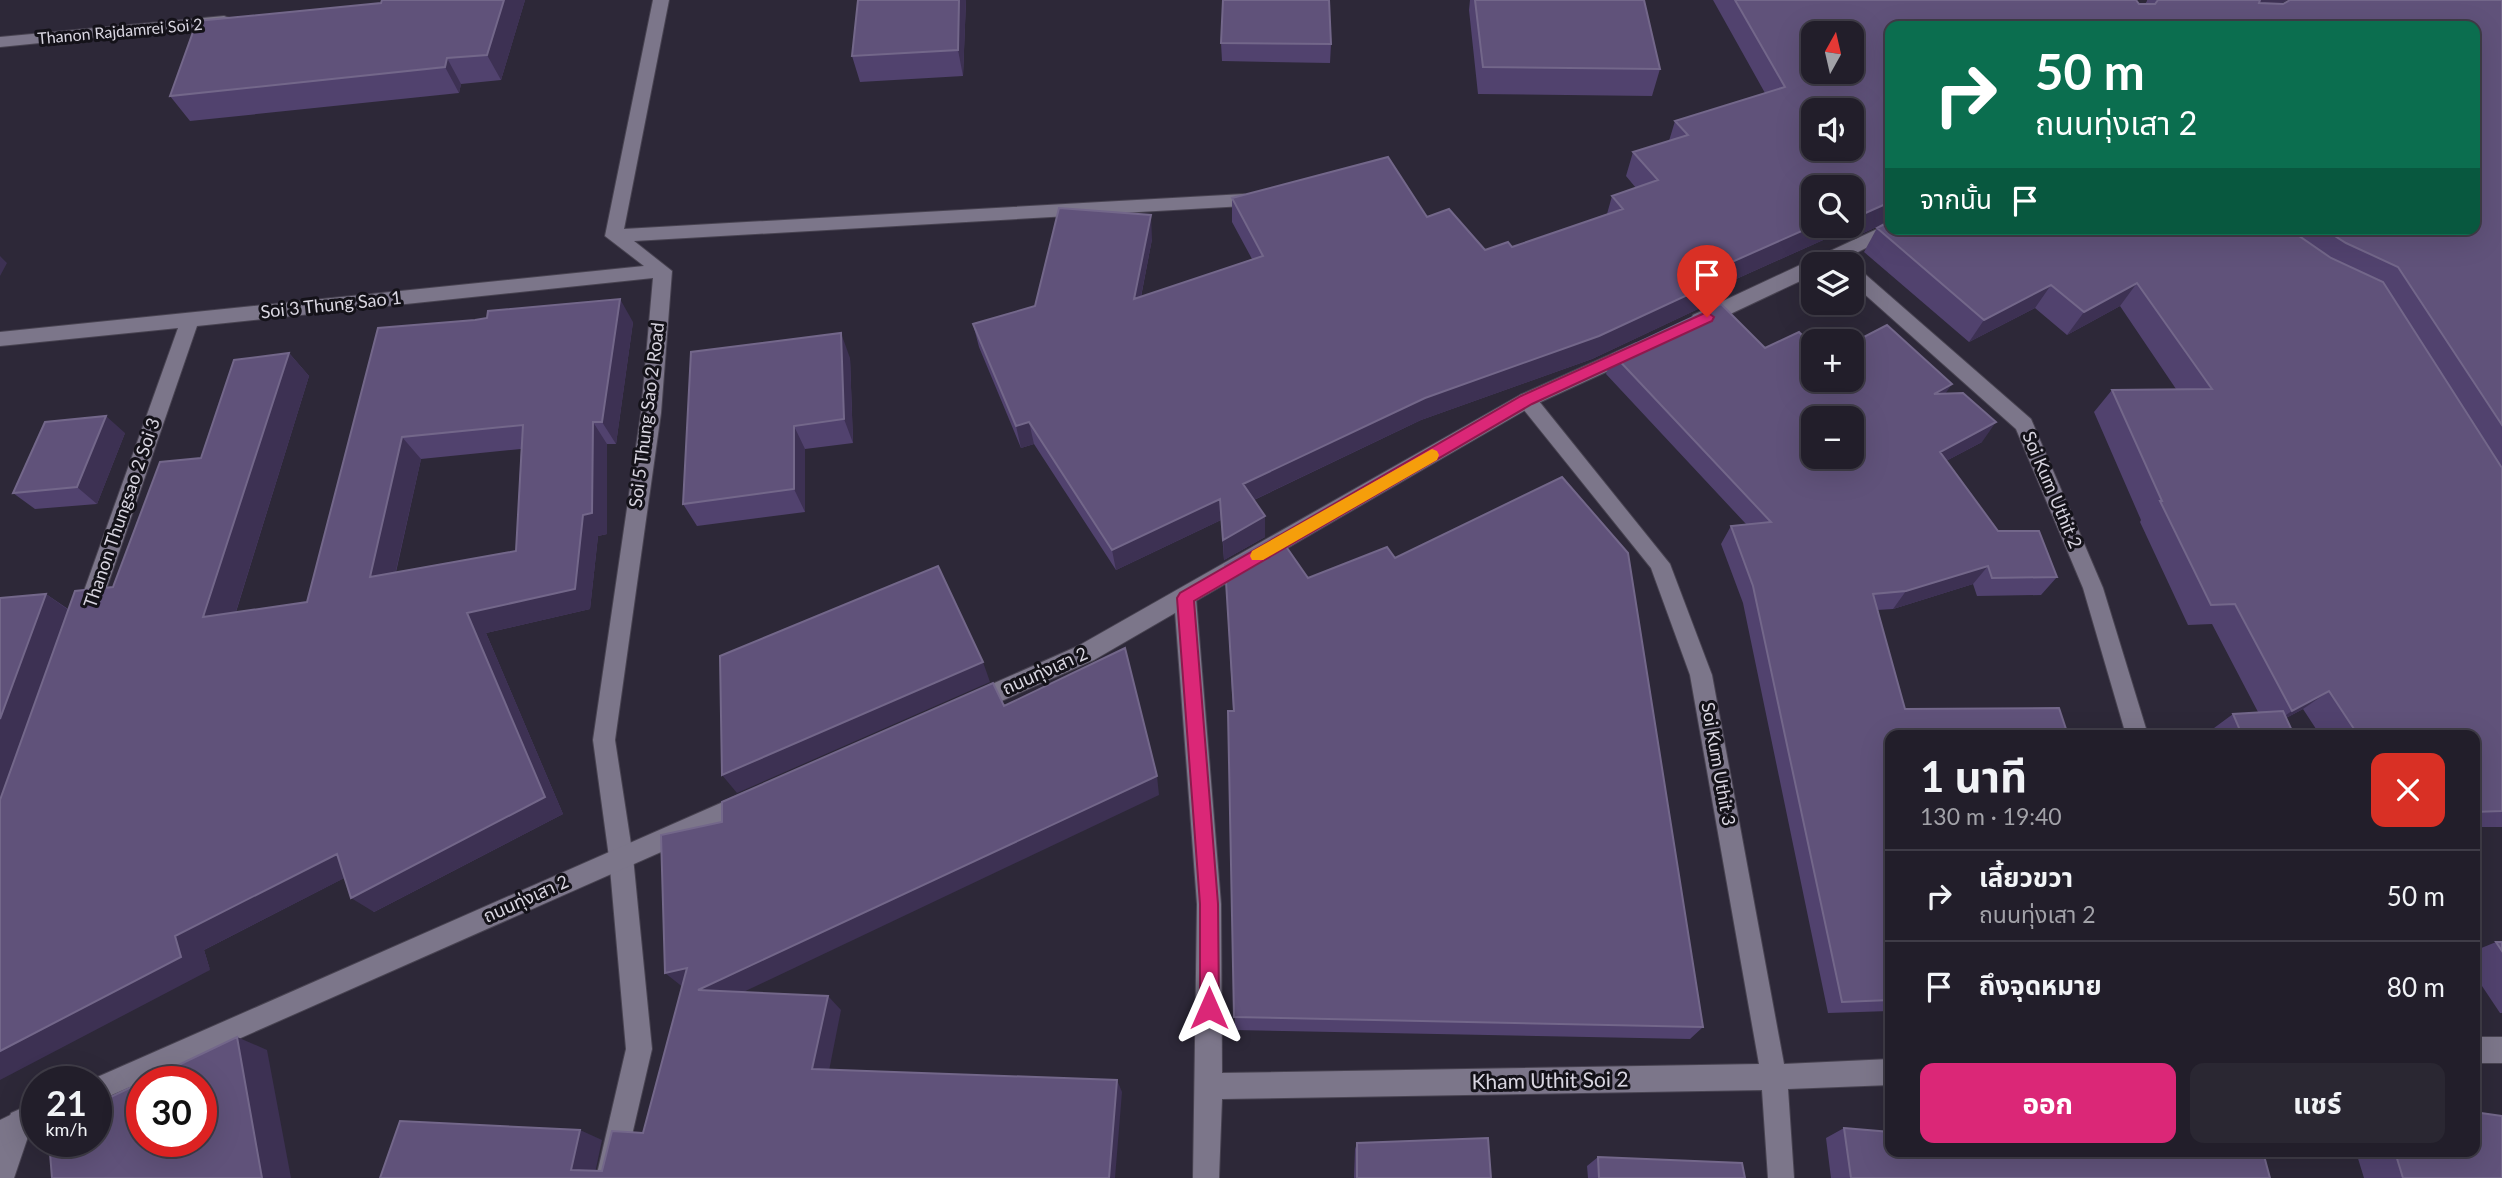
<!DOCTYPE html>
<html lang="th">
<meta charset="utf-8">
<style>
:root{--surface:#221e2a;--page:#2a2732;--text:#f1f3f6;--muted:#a2a2a8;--line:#3f3c47;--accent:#db2777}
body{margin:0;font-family:Lato,"Noto Sans Thai",sans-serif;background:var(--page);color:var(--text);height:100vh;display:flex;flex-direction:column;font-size:26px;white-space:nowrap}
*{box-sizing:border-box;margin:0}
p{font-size:23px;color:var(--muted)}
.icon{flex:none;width:38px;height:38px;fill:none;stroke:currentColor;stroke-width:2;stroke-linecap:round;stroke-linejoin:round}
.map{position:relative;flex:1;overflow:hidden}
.panel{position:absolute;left:1885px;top:730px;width:595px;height:427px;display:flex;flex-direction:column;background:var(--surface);border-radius:14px;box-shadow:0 7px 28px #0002,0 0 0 2px var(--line)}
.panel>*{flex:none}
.top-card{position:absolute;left:1885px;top:21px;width:595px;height:214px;border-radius:14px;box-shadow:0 7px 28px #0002,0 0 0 2px var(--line);background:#0b6e4f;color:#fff;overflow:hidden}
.needle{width:46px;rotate:8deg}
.fabs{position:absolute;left:1801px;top:21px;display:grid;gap:14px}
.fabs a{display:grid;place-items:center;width:63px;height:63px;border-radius:14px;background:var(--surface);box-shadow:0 7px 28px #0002,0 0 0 2px var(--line);font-size:35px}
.speed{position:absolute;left:21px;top:1066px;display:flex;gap:14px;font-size:35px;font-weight:700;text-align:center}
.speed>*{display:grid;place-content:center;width:91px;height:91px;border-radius:50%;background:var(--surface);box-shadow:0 7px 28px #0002,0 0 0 2px var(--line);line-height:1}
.speed small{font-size:18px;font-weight:400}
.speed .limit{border:10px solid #d22;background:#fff;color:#111}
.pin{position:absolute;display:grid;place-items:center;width:60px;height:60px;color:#fff;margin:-72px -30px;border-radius:50% 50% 50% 0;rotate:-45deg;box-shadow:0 0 7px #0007}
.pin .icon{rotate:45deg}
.me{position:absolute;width:77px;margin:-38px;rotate:0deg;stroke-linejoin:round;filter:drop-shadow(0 0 5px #0008)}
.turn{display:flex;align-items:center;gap:24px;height:147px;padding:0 35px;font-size:32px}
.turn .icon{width:91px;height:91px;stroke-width:2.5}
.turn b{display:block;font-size:49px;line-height:60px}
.then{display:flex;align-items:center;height:66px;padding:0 35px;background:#0003;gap:14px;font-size:26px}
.round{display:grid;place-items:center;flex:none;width:74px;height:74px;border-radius:14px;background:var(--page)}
.head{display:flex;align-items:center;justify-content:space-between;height:119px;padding:0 35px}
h1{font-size:42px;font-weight:700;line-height:52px}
.action{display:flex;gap:14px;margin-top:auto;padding:14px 35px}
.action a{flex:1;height:80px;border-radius:14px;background:var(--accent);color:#fff;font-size:28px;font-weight:700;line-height:80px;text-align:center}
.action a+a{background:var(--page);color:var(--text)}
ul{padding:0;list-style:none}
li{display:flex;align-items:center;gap:21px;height:91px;padding:0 35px;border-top:2px solid var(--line)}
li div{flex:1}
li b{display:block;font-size:26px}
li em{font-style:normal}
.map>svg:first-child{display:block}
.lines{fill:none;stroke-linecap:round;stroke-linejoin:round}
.street-casing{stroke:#484351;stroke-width:2}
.secondary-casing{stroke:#484351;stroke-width:2}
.street{fill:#7c768a;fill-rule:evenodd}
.secondary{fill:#7c768a;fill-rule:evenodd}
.wall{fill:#51426e;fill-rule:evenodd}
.shaded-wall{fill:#3d3153}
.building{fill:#60527a;stroke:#73678a;stroke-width:2;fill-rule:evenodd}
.route{fill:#db2777;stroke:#8e194d;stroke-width:2}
.slow{fill:#f59e0b}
.labels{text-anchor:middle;stroke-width:6;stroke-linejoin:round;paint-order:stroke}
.far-street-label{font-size:16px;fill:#d9d6e1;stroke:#141219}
.street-label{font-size:18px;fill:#d9d6e1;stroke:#141219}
.near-street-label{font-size:21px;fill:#d9d6e1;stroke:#141219}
</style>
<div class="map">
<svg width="2502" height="1178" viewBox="0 0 2502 1178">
<rect width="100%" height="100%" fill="#2d2838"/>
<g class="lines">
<!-- street casing -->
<g class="street-casing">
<path id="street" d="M653,0h16l-45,229 620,-35 9,6 -9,6 -610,35 38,30 -11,142 -46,327 18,117 19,192 -30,129h-26l30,-129 -17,-192 -16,-117 48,-327 12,-135 -456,48 -100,290 -3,6 -8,3 -8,-3 -3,-6 103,-288 -178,18v-14l644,-66 -39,-30z
M224,16l5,2 3,3 -3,3 -229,23v-10z
M1852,266l6,2 173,151 72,169 45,147h-22l-43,-147 -67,-159 -164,-146z
M1527,393l7,2 136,169 42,111 72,389 106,-5v26l-102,4 6,89h-26l-6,-88 -540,9 -3,79h-26l4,-274 -23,-306 4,-6 7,-3 7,3 4,6 25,306 1,169 537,-9 -69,-389 -39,-107 -131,-163 -3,-5 3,-5z
M2474,1037h28v26h-28z
M20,1109l9,4 4,9 -19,56h-14v-36l11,-29z"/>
</g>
<!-- secondary casing -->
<g class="secondary-casing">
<path id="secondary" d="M1890,223v6h9l-3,4 -62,31h-21v11l-106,50h-14l-2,-5 2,-5z
M1636,343l7,2 2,5 -2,5 -109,50 -440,255 -113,50 -8,3 -8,-3 -3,-7 3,-7 113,-50 442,-251z
M748,791l8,3 4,8 -4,8 -651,288 -9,4v-20h-10z
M37,1102v27l-37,18v-27z"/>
</g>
<!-- street -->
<use href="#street" class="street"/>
<!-- secondary -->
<use href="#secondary" class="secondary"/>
</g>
<!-- wall -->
<path class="wall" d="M382,0h143l-24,80 -40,4 -2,9 -269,28 -20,-25 211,-93z
M966,0l-3,76 -103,6 -8,-26z
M1470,0h174l16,69 -8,27 -174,-2 -9,-84z
M1713,0h423l3,4h6l2,-3v-1h140l-7,4 222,-4v827h-28v-92h-154l-17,-26 -17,9 8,17h-77l-3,-7 19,-14 25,-2 -46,-88 -24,1 -48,-103 1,-2 -47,-108 18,-22 64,-1 -56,-83 -53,29 -32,-27 -66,34 -105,-90 13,-24 13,1h584l-584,-203v195l-40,18 -9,-7 -136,61 -7,16 -106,50 -171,61 -167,80 11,37 -41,23 -3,-40 -105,50 -82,-126 -13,4 -42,-101 -6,-23 62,-18 117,-67 -11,58 111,-38 -20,-37v-24l195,19 58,33 27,-3 95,-33 5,-18 24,-8 -10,-12 7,-24 36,-11 6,-20 90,-28zM1852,187v39h-39z
M1221,43l110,1 -1,19 -108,-2z
M633,322l-17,122h-9v90l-9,2 -8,73 -104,24 77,181 -189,98 -30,-34 -140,72 6,20 -164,-376 22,15 45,-22 88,-129 88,-105 20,23 -73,236 71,-10 71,-274zM521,449l-5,102 -120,21 25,-113z
M1765,348l48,32 133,14 36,48 -36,19 52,70 59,46 -16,18 -64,1 -4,-12 -80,25 -16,1 13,125v276l-62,2 -85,-410 -22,-59 10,-18 15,-2 -140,-150 7,-20z
M850,358l3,85 -48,6v63l-108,14 -14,-22z
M125,433l-28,71 -62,5 -22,-16z
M1225,565l83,13 395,449 -13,12 -455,-9 -7,-319h5z
M2496,942h6v71h-2l-26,-39v-23z
M1844,1128l426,50h-439l-5,-40z
M1357,1143l134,35h-137l1,-29z
M2356,1152h118l28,26h-138z
M1598,1157l147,21h-157l-1,-12z"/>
<!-- shaded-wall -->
<path class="shaded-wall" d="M504,0h21l-24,80 -14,-25z
M959,0h7l-3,76 -5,-26z
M2259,0h28l-44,24z
M447,58l14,26 -2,9 -14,-26z
M1890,202v19l-40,18 11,-24z
M1151,215l1,24 -16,83 -2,-23z
M1813,226h31l-3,6 -136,61 -7,16 -106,50 -171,61 -178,85v-21l182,-86z
M0,256l7,7 -7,13z
M2137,283l-17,23 -53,29 17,-23z
M2051,285l-16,23 -66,34 15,-22z
M620,299l13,23 -17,122 -14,-22z
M841,333l9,25 3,85 -9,-24z
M289,353l20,23 -81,261 -25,-20z
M1952,384l-13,19 -5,-9z
M106,416l19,17 -28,71 -20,-17z
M593,422l14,22v90l-9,2 -8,73 -104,24 77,181 -189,98 -23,-14 116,-285 108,-24z
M1029,422l5,22 -13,4 -5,-22z
M1996,422l-14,20 -55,29 13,-19z
M794,426l11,23v63l-11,-23z
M402,437l19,22 -31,138 -20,-20z
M1220,499l1,21 -105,50 -4,-20z
M1265,516v21l-41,23 -1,-20z
M1988,566l-15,18 -80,25 13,-18z
M46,594l28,20 -74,210v-105z
M983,662l7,20 -253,111 -15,-18z
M2329,691l-26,18 -36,19 25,-17z
M1157,776l2,19 -443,210 -18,-15z
M337,854l23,16 -156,80 6,20 -210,110v-29l175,-115z
M687,968l-3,20 -19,-15z
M828,996l13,14 -14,71 -15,-12z
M237,1037l30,13 24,128h-29z
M1117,1080l5,12 -7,86h-6z
M580,1130l22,10 -8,38 -23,-8z"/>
<!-- building -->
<path class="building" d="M382,0h122l-17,55 -40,3 -2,9 -275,29 27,-75 184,-18z
M858,0h101l-1,50 -106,6z
M1223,0h106l2,44 -110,-1z
M1475,0h169l16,69 -177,-2z
M1735,0h401l3,4h16l3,-4h102l-1,3 24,1 7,-4h212v425l-104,-158 -52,-24 -22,-14h150v-203h-584v176l-29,13 -8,-7 -1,1v-22h-39v39l-115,51 9,9 -108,50 -174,62 -182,86 22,32 -42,24 -3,-41 -108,51 -83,-128 -13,4 -43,-102 62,-18 24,-98 92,7 -17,84 129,-43 -31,-58 156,-41 39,60 22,-8 36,41 23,-8 4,5 111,-38 -11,-13 46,-16 -25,-28 55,-17 -13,-14 110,-34zM1813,33h39v39h-39zM1813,110h39v39h-39z
M1890,221v8h399l42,29 52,24 119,186v343l-28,1v-77h-116l-29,-44 -37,20 -57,-107 -24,1 -51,-104h2l-50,-111 100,-1 -75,-106 -53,29 -33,-27 -67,35 -107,-92z
M620,299l-18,123h-9l-1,91 -9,2 -8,74 -108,24 78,184 -194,101 -14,-44 -162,82 6,21 -181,94v-251l75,-209 38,-4 47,-125 41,-4 33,-98 55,-7 -86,264 104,-15 71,-274 97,-8 12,-2 1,-7zM523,425l-7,126 -146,26 32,-140z
M1721,304l44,44 34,-16 14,14v34h39v-37l35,-18 65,59 -18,10 29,-1 33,29 -56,30 58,79h41l18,46 -65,1 -4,-12 -82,25 -33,3 32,115 154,-1 9,27h-178v265l-48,2 -89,-416 -22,-60 40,-4 -158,-168zM1813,418h39v39h-39z
M841,333l3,86 -50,7v63l-111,15 8,-152z
M106,416l-29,71 -64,6 32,-71z
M1562,477l66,76 75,474 -469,-10 -6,-306h6l-9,-146 53,-30 30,43 79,-31 8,11z
M938,566l45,96 -261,113 -2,-119z
M46,594l-46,125v-121z
M1125,648l32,128 -459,214 130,6 -16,73 305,11 -8,98h-729l20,-57 180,9 -9,40 31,1 10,-40 31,2 44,-165 -22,5 -4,-138 61,-13v-20l271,-119 11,23z
M2283,711l11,24h-52l-9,-21z
M2496,942h6v9z
M237,1037l25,141h-210l-3,-37h47v-37l46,-22v59h59v-59h-58z
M2474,1112l28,4v62h-99l-8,-26h79z
M1844,1128l46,4v20h373l7,26h-419z
M1488,1138l3,40h-134v-35z
M1598,1157l144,6 3,15h-146z"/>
<!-- route -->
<path class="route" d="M1707,312l7,5 -2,4 -180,83 -338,197 24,303 1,104 -3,7 -7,2 -6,-2 -3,-7v-104l-23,-306 3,-5 341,-197z"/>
<!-- slow -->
<path class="slow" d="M1432,449l5,2 2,4 -2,5 -174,100h-11l-2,-4 2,-5z"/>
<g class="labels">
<!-- far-street labels -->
<g class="far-street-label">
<text transform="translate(120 31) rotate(-5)" y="6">Thanon Rajdamrei Soi 2</text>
</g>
<!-- street labels -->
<g class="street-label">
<text transform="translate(331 305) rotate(-6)" y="6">Soi 3 Thung Sao 1</text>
<text transform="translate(647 415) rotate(-83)" y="6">Soi 5 Thung Sao 2 Road</text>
<text transform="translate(2052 490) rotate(67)" y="6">Soi Kum Uthit 2</text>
<text transform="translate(122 513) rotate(-71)" y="6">Thanon Thungsao 2 Soi 3</text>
<text transform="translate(1045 671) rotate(-24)" y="6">ถนนทุ่งเสา 2</text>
<text transform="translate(1718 764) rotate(80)" y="6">Soi Kum Uthit 3</text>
<text transform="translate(526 899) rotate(-24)" y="6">ถนนทุ่งเสา 2</text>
</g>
<!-- near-street labels -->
<g class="near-street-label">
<text transform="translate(1550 1081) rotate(-1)" y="7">Kham Uthit Soi 2</text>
</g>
</g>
</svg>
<div class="fabs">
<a><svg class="needle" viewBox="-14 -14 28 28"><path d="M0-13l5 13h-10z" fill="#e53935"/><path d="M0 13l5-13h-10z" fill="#a2a2a8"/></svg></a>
<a><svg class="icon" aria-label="sound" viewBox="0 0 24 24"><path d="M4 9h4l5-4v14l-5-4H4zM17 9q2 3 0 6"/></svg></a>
<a><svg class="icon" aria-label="search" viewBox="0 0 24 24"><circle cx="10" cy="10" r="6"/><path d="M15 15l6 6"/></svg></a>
<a><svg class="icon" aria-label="layers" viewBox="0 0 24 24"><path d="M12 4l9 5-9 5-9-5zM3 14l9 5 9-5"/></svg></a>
<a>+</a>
<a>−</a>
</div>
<div class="speed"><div>21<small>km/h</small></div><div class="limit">30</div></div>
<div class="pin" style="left:1707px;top:317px;background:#d93025"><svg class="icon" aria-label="arrive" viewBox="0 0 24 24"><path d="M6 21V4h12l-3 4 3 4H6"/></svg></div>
<svg class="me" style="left:1209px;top:1008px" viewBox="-20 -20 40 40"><path d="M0-17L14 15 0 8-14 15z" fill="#db2777" stroke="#fff" stroke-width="4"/></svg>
<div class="top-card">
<div class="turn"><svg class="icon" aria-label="right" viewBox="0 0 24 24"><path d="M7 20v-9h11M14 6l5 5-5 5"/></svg><div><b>50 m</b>ถนนทุ่งเสา 2</div></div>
<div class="then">จากนั้น<svg class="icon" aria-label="arrive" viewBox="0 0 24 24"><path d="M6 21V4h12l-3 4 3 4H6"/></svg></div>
</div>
<section class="panel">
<div class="head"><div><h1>1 นาที</h1><p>130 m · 19:40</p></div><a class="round" style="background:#d93025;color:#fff"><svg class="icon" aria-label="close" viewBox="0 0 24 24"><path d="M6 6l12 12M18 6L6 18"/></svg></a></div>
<ul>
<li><svg class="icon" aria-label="right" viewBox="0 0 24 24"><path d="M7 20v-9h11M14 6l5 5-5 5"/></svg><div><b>เลี้ยวขวา</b><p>ถนนทุ่งเสา 2</p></div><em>50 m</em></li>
<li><svg class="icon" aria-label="arrive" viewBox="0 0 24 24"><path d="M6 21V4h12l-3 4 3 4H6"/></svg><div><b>ถึงจุดหมาย</b></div><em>80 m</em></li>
</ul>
<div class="action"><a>ออก</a><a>แชร์</a></div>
</section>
</div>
